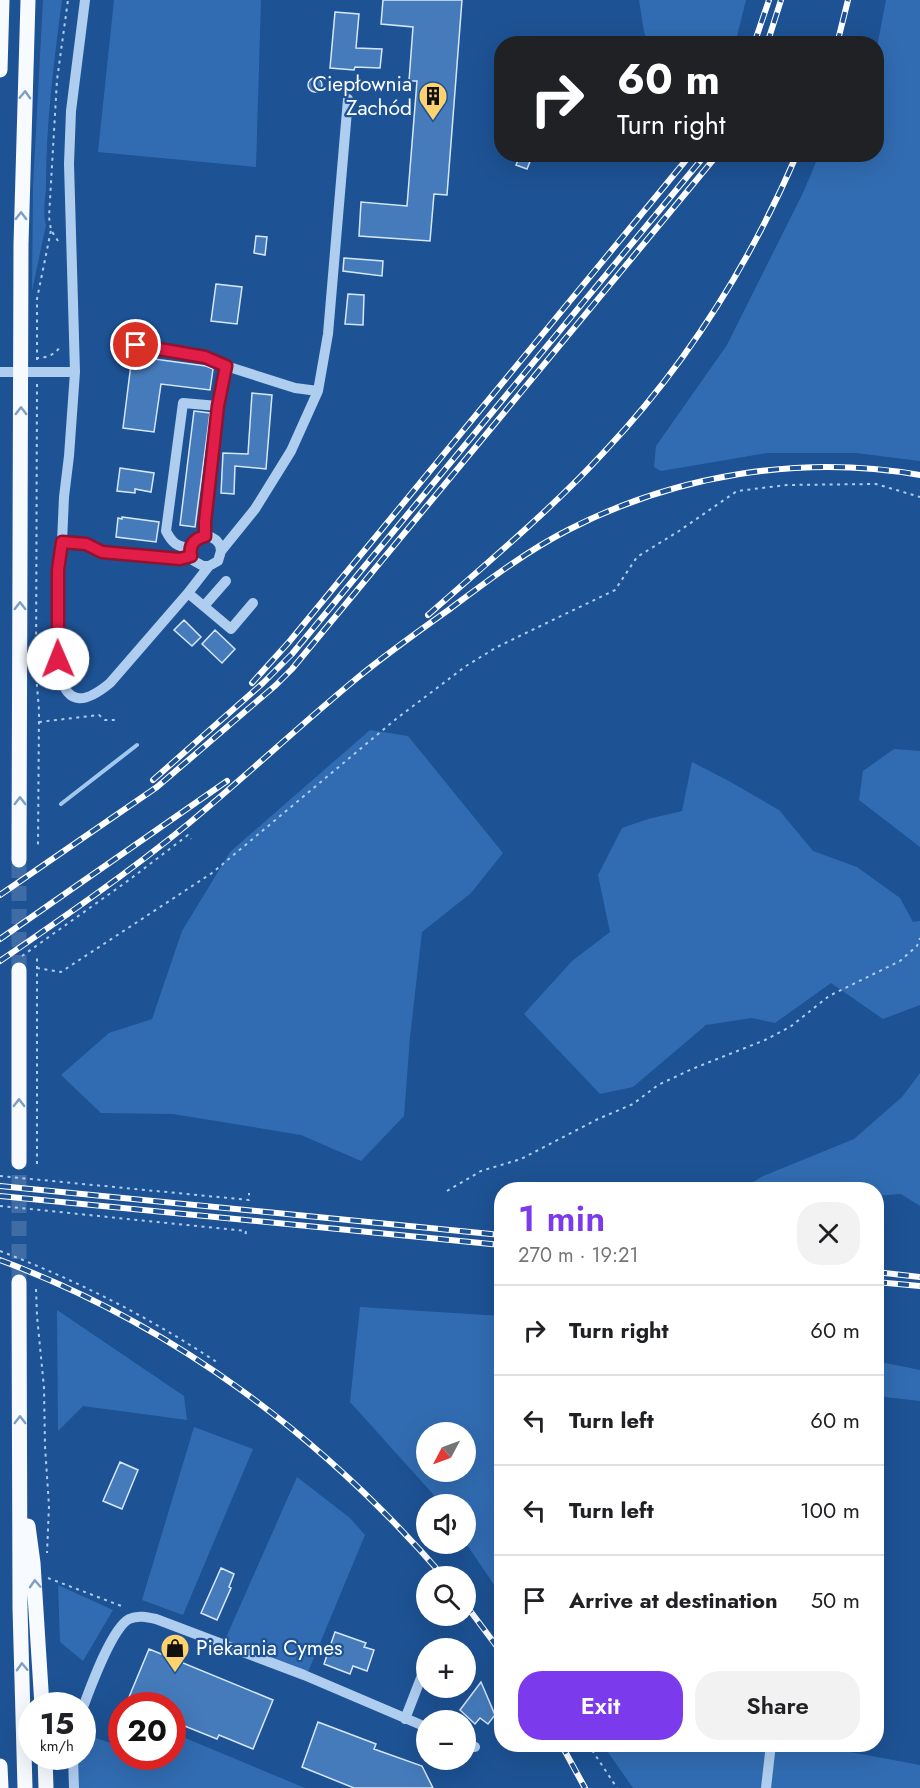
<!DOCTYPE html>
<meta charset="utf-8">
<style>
:root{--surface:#fff;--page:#f2f2f2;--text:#202124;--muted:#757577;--line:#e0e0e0;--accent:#7c3aed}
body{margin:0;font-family:Jost,sans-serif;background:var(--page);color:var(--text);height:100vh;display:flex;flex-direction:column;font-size:22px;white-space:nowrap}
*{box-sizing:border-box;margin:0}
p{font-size:20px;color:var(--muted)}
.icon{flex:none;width:33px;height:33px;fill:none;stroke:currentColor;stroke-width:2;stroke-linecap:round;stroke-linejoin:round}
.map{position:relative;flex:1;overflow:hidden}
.panel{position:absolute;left:494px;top:1182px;width:390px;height:570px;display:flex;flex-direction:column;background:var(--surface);border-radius:24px;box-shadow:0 6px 24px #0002}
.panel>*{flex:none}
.banner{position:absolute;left:494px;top:36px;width:390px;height:126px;border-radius:24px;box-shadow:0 6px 24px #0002;background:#202124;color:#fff;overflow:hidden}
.needle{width:39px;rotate:229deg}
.tools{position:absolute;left:416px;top:1422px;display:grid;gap:12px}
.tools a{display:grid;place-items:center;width:60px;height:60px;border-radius:50%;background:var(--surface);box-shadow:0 6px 24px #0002;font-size:30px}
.speed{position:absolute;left:18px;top:1692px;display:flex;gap:12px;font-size:30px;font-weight:700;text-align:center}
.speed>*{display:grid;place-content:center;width:78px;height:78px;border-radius:50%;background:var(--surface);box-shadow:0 6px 24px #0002;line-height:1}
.speed small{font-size:15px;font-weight:400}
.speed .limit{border:9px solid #d22;background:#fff;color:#111}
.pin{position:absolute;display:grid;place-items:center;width:51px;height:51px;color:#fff;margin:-26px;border:3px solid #fff;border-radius:50%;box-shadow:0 2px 6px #0007}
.me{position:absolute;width:66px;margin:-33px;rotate:359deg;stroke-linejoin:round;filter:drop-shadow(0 0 4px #0008)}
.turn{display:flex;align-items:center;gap:21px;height:126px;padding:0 24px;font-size:27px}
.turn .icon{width:78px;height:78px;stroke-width:2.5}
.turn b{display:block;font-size:42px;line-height:51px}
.round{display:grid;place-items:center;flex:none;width:63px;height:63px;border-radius:24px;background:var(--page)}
.headline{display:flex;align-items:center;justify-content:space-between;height:102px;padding:0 24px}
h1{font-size:36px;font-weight:600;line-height:45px;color:var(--accent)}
.primary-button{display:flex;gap:12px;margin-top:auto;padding:12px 24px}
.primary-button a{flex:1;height:69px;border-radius:24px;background:var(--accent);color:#fff;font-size:24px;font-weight:600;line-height:69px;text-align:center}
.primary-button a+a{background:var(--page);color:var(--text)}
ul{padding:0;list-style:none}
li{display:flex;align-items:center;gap:18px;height:90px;padding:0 24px;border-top:2px solid var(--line)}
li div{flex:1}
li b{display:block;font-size:22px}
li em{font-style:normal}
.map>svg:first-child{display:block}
.green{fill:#316cb2;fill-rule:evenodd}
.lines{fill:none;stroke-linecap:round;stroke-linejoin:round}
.stream{stroke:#a3c8f0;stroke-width:4}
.building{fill:#457bbb;stroke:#d6e7fa;stroke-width:1.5}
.major-tunnel{stroke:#3f6ca4;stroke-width:15;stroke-dasharray:15 8;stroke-linecap:butt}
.path{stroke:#afcdef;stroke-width:2;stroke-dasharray:3 4.5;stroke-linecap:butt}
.minor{stroke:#afcdef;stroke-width:10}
.major{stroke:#f7faff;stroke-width:15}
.rail-casing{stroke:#fff;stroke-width:6}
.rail{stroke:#1d5294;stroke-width:4;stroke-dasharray:11;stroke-linecap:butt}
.oneway{stroke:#7f9ec4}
.route-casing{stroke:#92132f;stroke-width:15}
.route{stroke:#e11d48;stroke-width:10}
.labels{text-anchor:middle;stroke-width:4.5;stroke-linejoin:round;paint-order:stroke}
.poi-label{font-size:21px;fill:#fff;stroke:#1d5294;text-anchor:end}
</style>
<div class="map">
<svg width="920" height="1788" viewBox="0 0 920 1788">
<rect width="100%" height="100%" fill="#1d5294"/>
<!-- green -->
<path class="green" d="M43,0h19c-8,61 -16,122 -16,184 0,14 -4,28 0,41l-14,66 1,-105z
M114,0h147l-5,167 -158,-15z
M639,0h107l-11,44 -86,-1 -5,-11z
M886,0h34v461l-64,-8h-89l-106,18 -7,-4 2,-21 71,-101 76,-152 16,-38 57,-1v-102z
M370,730l38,6 95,117 -32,40 -49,39 -12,105 -6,79 -43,45 -60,-26 -128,-21 -72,-1 -40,-38 48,-42 43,-14 30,-88 48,-79z
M894,749l26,2v96l-61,-47 4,-29z
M692,762l35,18 52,30 34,41 44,16 43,31 13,24 7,-1v84l-37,14 -52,-36 -56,40 -23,-5 -46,7 -73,62 -33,7 -76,-80 48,-53 38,-29 -12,-57 24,-47 26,-9 34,-8z
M920,1073v133l-19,-12 -25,2v-6l-133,-1 18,-12 93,-38 48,-42z
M360,1307l141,9v279l-36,-53v-38h-26l-7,-11 -82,-91zM426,1432h39v40h-39z
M57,1310l127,86 3,24 -104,-14 -25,25z
M876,1361l44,9v31l-44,-5z
M194,1427l59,22 -70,166 -41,-15z
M297,1477l53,41 15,17 -57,137 -83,-32z
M58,1585l55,25 -30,51 -23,-19z
M173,1733l132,55h-226l-1,-31 4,-1 1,-22 37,12 1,-3 1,13h50z
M603,1745h209l108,20v23h-287z"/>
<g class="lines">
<!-- stream -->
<path class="stream" d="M61,804l76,-59"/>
</g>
<!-- building -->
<path class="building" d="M383,0h79l-15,195 -13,-1 -4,47 -71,-5 2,-34 46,4 10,-125h-8l4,-54 -32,-3z
M335,12l24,2 -3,34 26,1 -2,19 -25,-1 -1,3 -24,-2z
M308 85a7 7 0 1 1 14 0a7 7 0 1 1-14 0Z
M521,154h12l-6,15 -11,-4z
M256,236l11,1 -2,18 -11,-2z
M344,258l39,3 -1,15 -39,-5z
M216,284l26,3 -5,37 -26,-3z
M348,294l16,1 -1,30 -18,-1z
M132,356l74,10 7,3 -3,21 -49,-6 -7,48 -31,-4z
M252,393l20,2 -6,74 -31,-3 -1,28 -13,-1 2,-40 25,1z
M194,411l16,2 -15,114 -15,-2z
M120,468l34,5 -3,19 -16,-3v4l-18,-2z
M122,517l37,5 -3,20 -40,-5 2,-19 4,1z
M184,620l17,17 -9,9 -18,-16z
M215,630l20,19 -13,14 -20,-19z
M120,1462l18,8 -16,39 -19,-8z
M221,1568l13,6 -5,13 2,1 -14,32 -16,-7z
M335,1632l31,11 -2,4 10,3 -7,21 -14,-5 -3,8 -26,-10z
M149,1649l124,51 -20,49 -34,-14 -2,4 -45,-18v-15h-38l-7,-4z
M481,1682l14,33 -7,9 -8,-6 -5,6 -15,-14z
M318,1722l58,22 -2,5 48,17 11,22h-79l-52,-21z"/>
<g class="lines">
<!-- major-tunnel -->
<path class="major-tunnel" d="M19,970v-110
M19,1282v-120"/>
<!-- path -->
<path class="path" d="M58,241l-7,-11 -2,-13 8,-137 11,-80
M36,358c10,0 20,-3 25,-13
M37,360v-61l14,-69
M37,384l-1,290 3,36 -1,137
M39,722l60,-7 6,5h14
M22,956l107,-76 59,-45 3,4
M37,968l24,4 151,-99 184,-154 70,-53 31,-19 118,-57 22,-33 42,-26 58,-40 50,-6 89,-1 44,13
M37,1164v-207
M0,1176l249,24v-7
M447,1191l34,-20 40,-12 77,-40 35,-15 25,-19 34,-16 73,-29 25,-13 39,-31 71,-35 17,-15 3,-8
M0,1206l246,25 -1,7
M0,1251c76,29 147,65 215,110l3,-4
M36,1289l1,27 7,72 1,58 4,60 -2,47
M48,1578l76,29
M588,1744l29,44"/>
<!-- minor -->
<path class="minor" d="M85,0l-14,111 -2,53 6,208 -6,84 -5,41 -2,45 -4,28 1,103c9,35 28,29 51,10l78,-90 21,-27
M136,345l69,12 21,9 69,22 23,3
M0,372h75
M205,536v-13l13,-117 8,-40
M62,542l24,2 16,8 78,7 11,-3
M191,548c-14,-1 -19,-5 -25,-17l17,-128 35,3
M221,551l-1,-6 -4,-5 -5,-3 -6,-1 -7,2 -5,4 -3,10 4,9 9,5h6l9,-5 3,-10 34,-42 36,-58 27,-60 10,-57 20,-235
M188,593l43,36 22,-26
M204,606l22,-25
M432,1648l1,-1
M82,1710c8,-21 29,-81 47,-91 9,-4 18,-2 27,0l148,56 122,52
M405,1719l21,-54
M465,1743l10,4
M73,1756l1,32
M766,1788l5,-44"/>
<!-- major -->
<path class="major" d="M0,70l2,-70
M19,860l2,-616 7,-244
M19,970v192
M19,1282l1,326 5,180
M28,1526l5,37 9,143
M45,1756l1,32
M0,1766l1,22"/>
<!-- rail casing -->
<g class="rail-casing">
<path id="rail" d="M754,44l15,-44
M767,44l14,-44
M837,44l11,-44
M428,615c60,-53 123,-105 177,-164 82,-87 145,-188 192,-297
M252,683l37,-41 402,-488
M153,780l110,-97 29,-29 414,-500
M0,895l157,-108 119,-102 16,-16 426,-515
M0,939l227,-158
M0,961c64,-44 128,-88 188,-137 57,-47 111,-98 168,-145 29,-24 60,-46 91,-68 39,-29 78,-59 121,-81 107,-55 233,-76 352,-55
M0,1186l501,49
M0,1196l501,49
M0,1260c172,64 323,177 443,316
M876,1272l44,5
M876,1282l44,4
M465,1604l36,48
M561,1744l24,44"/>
</g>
<!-- rail -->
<use href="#rail" class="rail"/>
</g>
<!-- one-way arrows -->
<defs><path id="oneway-chevron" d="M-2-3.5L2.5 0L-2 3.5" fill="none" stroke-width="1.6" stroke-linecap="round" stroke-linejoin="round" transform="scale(1.5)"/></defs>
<g class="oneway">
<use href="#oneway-chevron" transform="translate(25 95) rotate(-88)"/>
<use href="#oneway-chevron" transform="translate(21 216) rotate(-89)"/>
<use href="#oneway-chevron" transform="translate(21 411) rotate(-90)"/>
<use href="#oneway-chevron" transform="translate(20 606) rotate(-90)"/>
<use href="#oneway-chevron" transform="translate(20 801) rotate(-90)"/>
<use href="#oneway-chevron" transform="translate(19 1103) rotate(-90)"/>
<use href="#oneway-chevron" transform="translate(20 1420) rotate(-90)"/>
<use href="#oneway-chevron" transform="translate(35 1584) rotate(-93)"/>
<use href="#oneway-chevron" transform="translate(22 1667) rotate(-92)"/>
</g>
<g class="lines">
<!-- route casing -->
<g class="route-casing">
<path id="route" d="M58,659v-89l4,-28 24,2 16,8 78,7 11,-3c-2,-11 3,-17 14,-20v-14l13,-116 8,-40 -21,-9 -69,-12"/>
</g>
<!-- route -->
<use href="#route" class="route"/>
</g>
<!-- icons -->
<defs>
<g id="building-pin" transform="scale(1.5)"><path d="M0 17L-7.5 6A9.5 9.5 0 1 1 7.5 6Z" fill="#fed36e" stroke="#1d5294"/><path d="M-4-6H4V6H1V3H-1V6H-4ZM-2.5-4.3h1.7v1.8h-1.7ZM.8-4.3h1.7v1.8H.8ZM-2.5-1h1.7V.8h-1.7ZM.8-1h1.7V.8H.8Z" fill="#111"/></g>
<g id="shop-pin" transform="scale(1.5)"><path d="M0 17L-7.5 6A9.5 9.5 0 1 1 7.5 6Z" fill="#fed36e" stroke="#1d5294"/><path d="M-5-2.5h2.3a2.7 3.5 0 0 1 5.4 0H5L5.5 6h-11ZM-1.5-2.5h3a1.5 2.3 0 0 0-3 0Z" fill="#111"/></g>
</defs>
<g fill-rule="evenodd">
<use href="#building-pin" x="433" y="96"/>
<use href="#shop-pin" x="175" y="1648"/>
</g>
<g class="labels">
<!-- poi labels -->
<g class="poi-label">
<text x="412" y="91">Ciepłownia<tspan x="412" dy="24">Zachód</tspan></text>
<text x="196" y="1655" text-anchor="start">Piekarnia Cymes</text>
</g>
</g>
</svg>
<div class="tools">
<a><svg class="needle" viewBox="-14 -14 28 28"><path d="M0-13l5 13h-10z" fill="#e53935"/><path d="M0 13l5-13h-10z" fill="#757577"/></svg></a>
<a><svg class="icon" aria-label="sound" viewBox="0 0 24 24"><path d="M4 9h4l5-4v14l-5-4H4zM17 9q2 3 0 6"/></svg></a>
<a><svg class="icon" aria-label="search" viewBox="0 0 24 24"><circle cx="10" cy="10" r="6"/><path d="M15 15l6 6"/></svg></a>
<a>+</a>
<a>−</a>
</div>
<div class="speed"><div>15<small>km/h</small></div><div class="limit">20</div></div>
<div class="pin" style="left:136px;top:345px;background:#d93025"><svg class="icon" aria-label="arrive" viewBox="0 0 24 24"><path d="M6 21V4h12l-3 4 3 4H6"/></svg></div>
<svg class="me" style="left:58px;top:659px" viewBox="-20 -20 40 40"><circle r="19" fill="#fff"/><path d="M0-13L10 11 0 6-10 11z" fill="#e11d48"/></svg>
<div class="banner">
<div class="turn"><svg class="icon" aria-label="right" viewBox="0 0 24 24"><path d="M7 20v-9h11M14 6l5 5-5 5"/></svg><div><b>60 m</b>Turn right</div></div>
</div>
<section class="panel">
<div class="headline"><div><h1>1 min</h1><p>270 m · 19:21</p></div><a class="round"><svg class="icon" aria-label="close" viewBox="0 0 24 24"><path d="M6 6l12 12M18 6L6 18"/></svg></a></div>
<ul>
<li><svg class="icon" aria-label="right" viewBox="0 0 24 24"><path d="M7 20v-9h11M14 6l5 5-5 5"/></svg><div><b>Turn right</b></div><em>60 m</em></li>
<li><svg class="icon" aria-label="left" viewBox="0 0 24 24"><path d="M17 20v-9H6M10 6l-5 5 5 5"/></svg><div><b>Turn left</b></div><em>60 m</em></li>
<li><svg class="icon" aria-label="left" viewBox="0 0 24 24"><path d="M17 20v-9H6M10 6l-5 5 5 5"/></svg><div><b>Turn left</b></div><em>100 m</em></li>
<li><svg class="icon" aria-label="arrive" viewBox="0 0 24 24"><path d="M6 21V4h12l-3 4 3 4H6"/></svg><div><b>Arrive at destination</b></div><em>50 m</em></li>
</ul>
<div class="primary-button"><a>Exit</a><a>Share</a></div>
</section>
</div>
